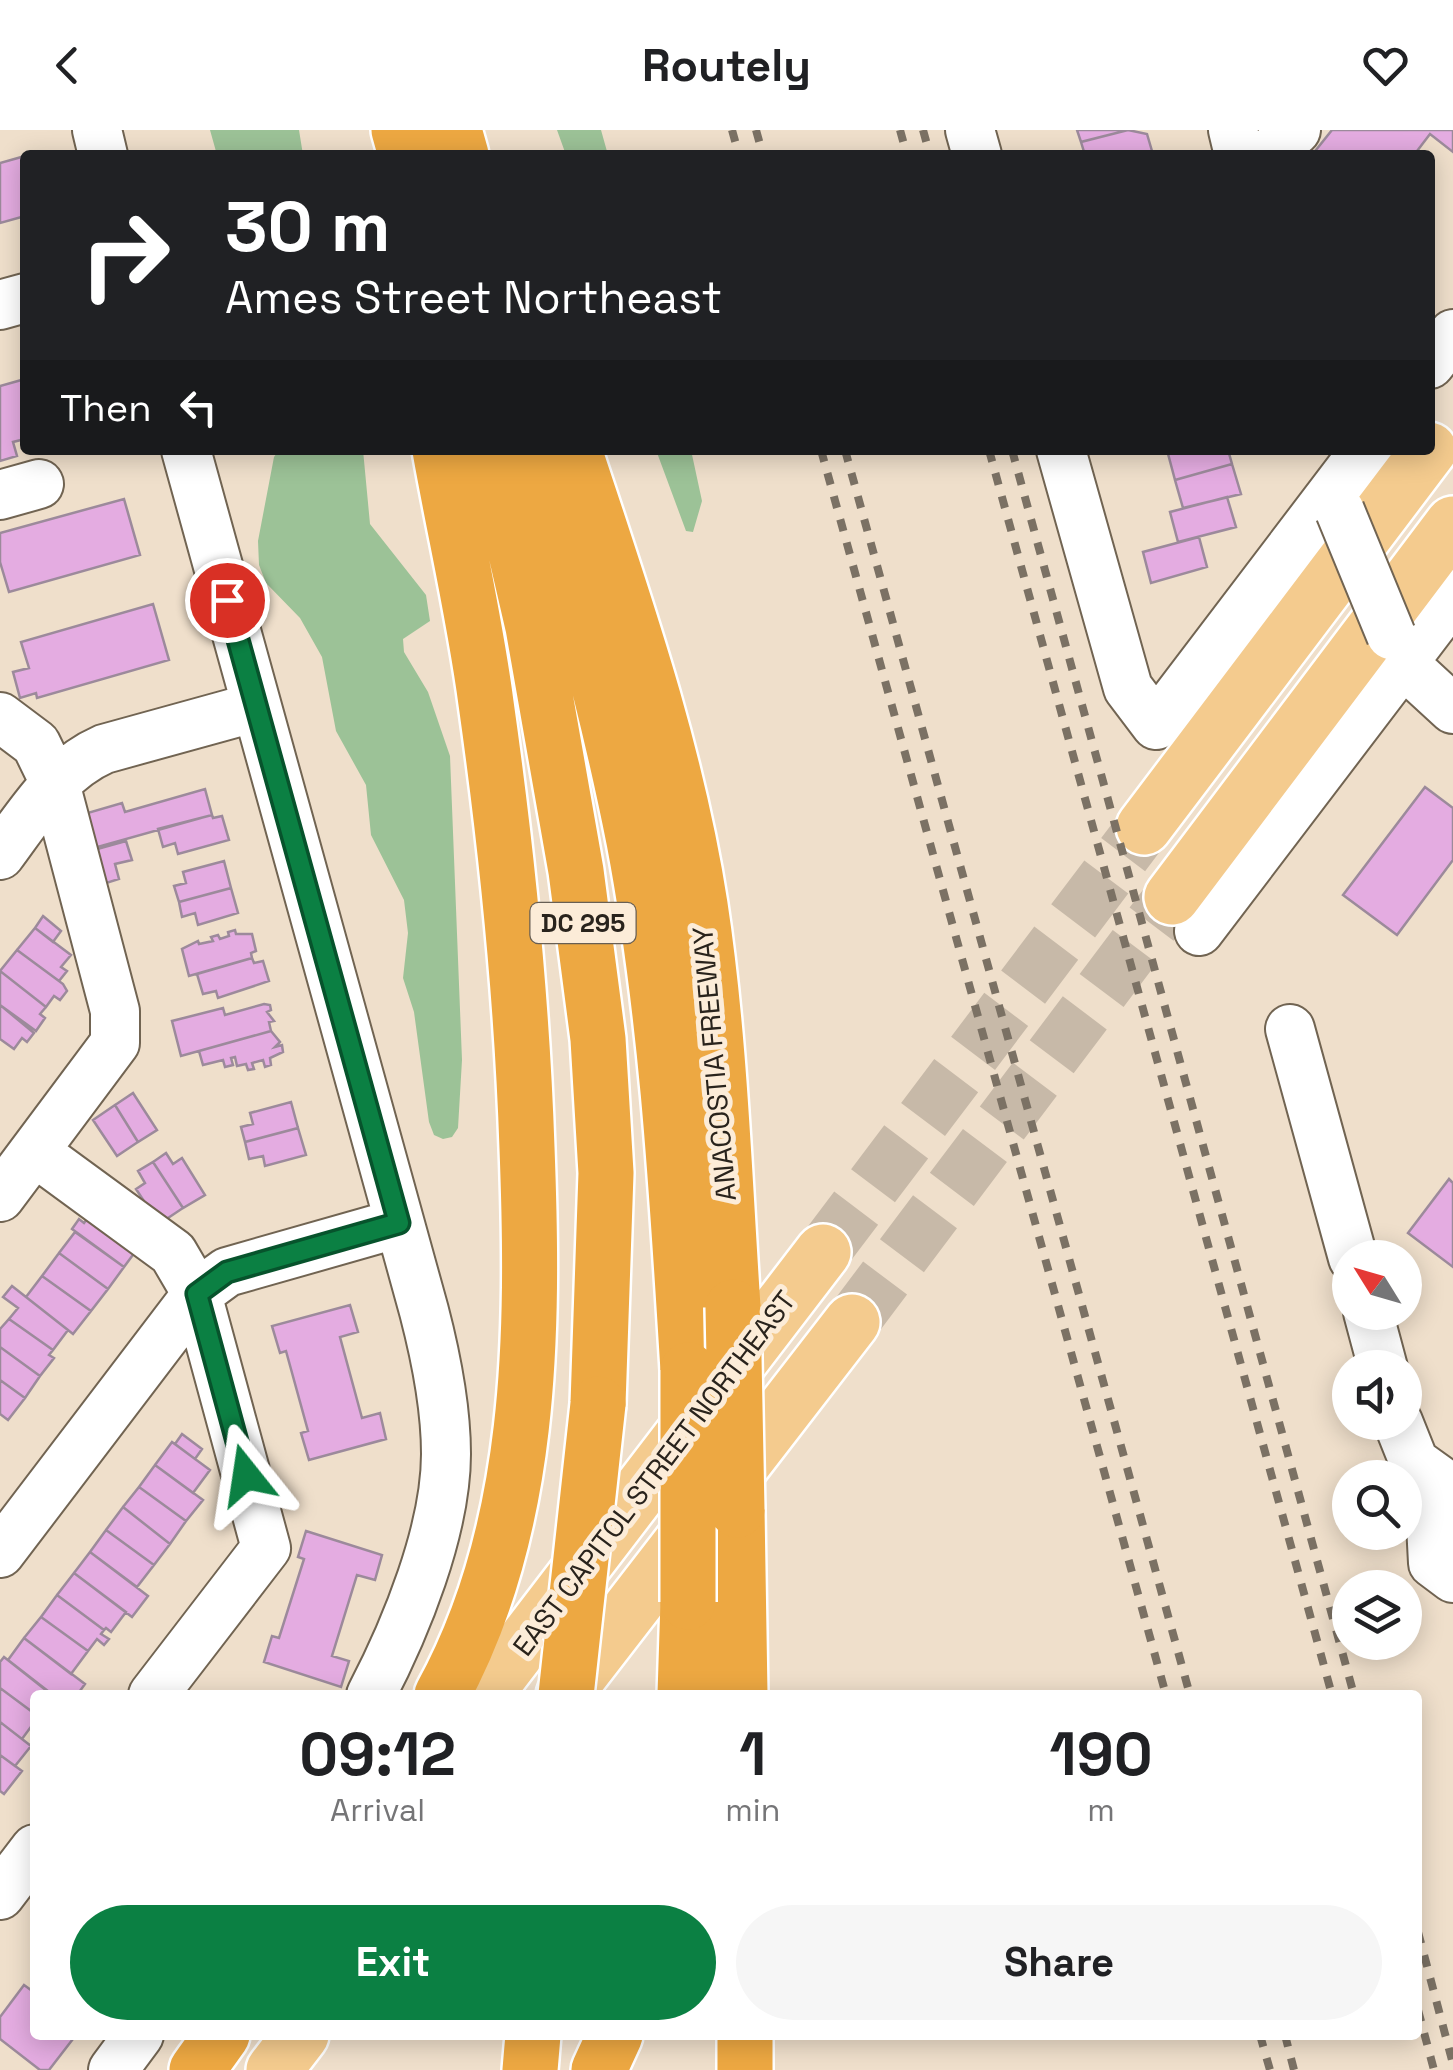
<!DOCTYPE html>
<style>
:root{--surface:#fff;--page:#f6f6f6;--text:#202124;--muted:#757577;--accent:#0b8043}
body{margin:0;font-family:"Space Grotesk",sans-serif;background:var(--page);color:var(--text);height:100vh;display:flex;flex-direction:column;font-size:38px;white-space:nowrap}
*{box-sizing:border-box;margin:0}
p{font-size:32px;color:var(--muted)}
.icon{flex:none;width:55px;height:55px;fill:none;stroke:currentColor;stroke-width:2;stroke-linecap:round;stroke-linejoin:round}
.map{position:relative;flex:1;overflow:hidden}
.panel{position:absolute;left:30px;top:1560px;width:1392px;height:350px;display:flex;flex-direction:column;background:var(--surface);border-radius:10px;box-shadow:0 5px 25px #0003}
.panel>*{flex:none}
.top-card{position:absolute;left:20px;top:20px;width:1415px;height:305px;border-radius:10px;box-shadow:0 5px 25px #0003;background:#202124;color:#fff;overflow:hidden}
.needle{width:65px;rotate:307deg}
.fabs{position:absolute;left:1332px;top:1110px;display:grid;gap:20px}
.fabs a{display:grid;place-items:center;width:90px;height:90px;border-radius:50%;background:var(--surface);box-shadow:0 5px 25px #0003;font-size:50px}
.pin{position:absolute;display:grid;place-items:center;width:85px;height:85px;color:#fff;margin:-42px;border:5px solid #fff;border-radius:50%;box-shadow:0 2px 10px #0007}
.me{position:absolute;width:110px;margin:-55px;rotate:345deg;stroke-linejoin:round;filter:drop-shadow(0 0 8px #0008)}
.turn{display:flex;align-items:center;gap:35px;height:210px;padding:0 40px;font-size:45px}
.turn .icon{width:130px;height:130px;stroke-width:2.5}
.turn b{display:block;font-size:70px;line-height:85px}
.then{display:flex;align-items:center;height:95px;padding:0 40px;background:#0003;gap:20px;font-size:38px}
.eta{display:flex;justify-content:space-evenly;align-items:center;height:170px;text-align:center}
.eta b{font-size:60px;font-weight:800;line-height:70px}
.action{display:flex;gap:20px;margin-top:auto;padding:20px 40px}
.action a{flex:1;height:115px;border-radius:60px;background:var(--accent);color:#fff;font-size:40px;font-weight:800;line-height:115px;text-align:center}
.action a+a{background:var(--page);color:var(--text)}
header{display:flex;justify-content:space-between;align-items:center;height:130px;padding:0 40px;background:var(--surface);font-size:45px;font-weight:800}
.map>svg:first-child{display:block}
.green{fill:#9cc297}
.building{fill:#e4ace1;stroke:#9c8a9b;stroke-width:2.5}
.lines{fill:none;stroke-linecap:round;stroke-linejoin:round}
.major-tunnel{stroke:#c7b9a8;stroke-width:55;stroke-dasharray:55 28;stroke-linecap:butt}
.minor-casing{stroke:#716452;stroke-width:52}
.major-casing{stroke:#fff;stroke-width:60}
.highway-casing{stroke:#fff;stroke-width:60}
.minor{stroke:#fff;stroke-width:48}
.major{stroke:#f4cb8e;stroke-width:55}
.highway{stroke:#eda842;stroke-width:55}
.rail{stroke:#7b7164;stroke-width:8;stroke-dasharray:12 12;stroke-linecap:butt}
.minor-bridge-casing{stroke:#716452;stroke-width:52;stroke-linecap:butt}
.highway-bridge-casing{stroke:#fff;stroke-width:60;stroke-linecap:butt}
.minor-bridge{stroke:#fff;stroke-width:48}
.highway-bridge{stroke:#eda842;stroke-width:55}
.route-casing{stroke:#07532c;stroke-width:25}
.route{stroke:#0b8043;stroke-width:18}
.labels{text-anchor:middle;stroke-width:10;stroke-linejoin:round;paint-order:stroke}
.shield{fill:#fcecd8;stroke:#685f54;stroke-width:2.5}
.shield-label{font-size:25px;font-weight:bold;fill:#29231c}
.street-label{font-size:28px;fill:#29231c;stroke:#fcecd8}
</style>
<header><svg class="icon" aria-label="back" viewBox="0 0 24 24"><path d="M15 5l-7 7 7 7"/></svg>Routely<svg class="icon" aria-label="heart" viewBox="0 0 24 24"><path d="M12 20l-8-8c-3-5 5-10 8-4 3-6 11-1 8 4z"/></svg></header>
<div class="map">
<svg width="1453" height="1940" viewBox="0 0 1453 1940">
<rect width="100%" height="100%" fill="#efdfcb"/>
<!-- green -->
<path class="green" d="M210,0h89l4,25h-86z
M557,0h44l7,25h-42z
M279,320h84l7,74 56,71 4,26 -27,18 1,13 24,40 22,64 12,304 -4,68 -6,9 -9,2 -9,-4 -5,-13 -15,-110 -11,-34 5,-45 -4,-33 -33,-65 -5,-50 -30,-54 -14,-74 -22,-39 -34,-35 -7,-18 -1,-24 16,-84z
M656,320h35l11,51 -9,31 -7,-1z"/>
<!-- building -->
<path class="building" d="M1077,0h51l-47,12z
M1128,0l19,4 5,17 -67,4 -4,-13z
M1332,0h121v22l-23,-18 -16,21h-102z
M25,26v60l-25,7v-60z
M25,249v60l-12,3 4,14 -17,5v-75z
M1167,320h61l4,14 -57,16z
M1232,334l9,30 -58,14 -8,-28z
M1227,367l9,30 -58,15 -8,-30z
M124,369l16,56 -131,37 -9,-30v-29z
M1199,407l8,30 -56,16 -8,-31z
M153,474l16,56 -132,38 -1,-5 -16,5 -7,-26 16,-4 -8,-26z
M1425,657l28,21v52l-56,75 -54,-40z
M205,659l7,26 -118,33 -10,-34 38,-11 3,9z
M212,685l1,3 9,-2 7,24 -51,14 -3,-11 -12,4 -5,-18z
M126,711l6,19 -17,4 4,15 -19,6 -10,-34z
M224,731l7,27 -52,14 -5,-16 12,-3 -3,-11z
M231,758l7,25 -40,12 -3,-12 -13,4 -3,-15z
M43,786l18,15 -8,11 -18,-14z
M35,798l36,27 -10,12 6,4 -8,10 -42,-31z
M235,800l1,4h16l4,17 -5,2 1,5 -63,18 -7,-27 16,-8 1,3 14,-3 -2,-4 7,-2 2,4 9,-3 -1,-4z
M17,820l46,34 4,7 -7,9 -6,-4 -8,11 -46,-36z
M252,828l2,5 9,-2 6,20 -51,17 -2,-7 -13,3 -6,-20z
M0,841l46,36 -6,7 5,4 -9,13 -36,-26z
M264,874l6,1 1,5 -4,2 7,9 -5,1 2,9 -90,25 -9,-35 51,-13 2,7z
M0,875l34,28 -7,9 -5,-4 -8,11 -14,-10z
M271,901l9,11 -5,5 7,-2 1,7 -13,6 1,7 -6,2 -2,-7 -11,3 2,6 -6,1 -2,-6 -9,2 -2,-9 -4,1 2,7 -8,2 -2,-7 -20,5 -4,-14z
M133,963l24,37 -19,12 -23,-37z
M291,972l7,26 -53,14 -4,-15 12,-3 -3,-11z
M115,975l23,37 -21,14 -24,-36z
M298,998l8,27 -41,11 -2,-10 -14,3 -4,-17z
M166,1023l7,11 9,-6 23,37 -22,13 -30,-46z
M153,1032l30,46 -24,16 -23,-35 9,-6 -7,-12z
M1449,1049l4,4v84l-45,-34z
M93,1081l45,37 -14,19 -52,-38 7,-10 5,4z
M75,1102l49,35 -16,22 -49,-36z
M59,1123l49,36 -17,22 -49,-35z
M42,1146l49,35 -18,23 -47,-37z
M12,1156l56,44 -15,20 -44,-31 9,-11 -15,-11z
M350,1175l8,27 -18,5 22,81 18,-5 6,26 -77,21 -8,-27 7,-2 -22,-80 -6,2 -8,-27z
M9,1189l44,31 -4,5 5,3 -14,18 -40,-29v-18z
M0,1217l40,29 -15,22 -25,-18z
M0,1250l25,18 -17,22 -8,-6z
M182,1304l20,15 -7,10 -20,-15z
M172,1312l38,28 -17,23 -38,-28z
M155,1335l48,35 -17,21 -47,-34z
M139,1357l47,34 -16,23 -47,-37z
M123,1377l47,37 -16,21 -48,-35z
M106,1400l48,35 -17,22 -47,-35z
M306,1401l76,24 -7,25 -18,-5 -25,81 17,5 -8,26 -77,-25 8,-26 7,2 25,-79 -6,-2z
M90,1422l58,44 -16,21 -58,-44z
M74,1443l52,39 -15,20 -5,-4 -2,2 -47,-35z
M57,1465l47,35 -3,4 8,5 -5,6 -7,-6 -9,12 -47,-34z
M41,1487l47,34 -17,23 -47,-36z
M24,1508l61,46 -8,11h-24l-45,-35z
M4,1527l48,38h-17v19l-35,-26v-26z
M0,1558l35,26v18l-5,-4 -8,11 -22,-17z
M0,1592l31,24 -16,20 -15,-11z
M0,1625l22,16 -18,23 -4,-3z
M24,1855l11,8v42h41l-27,35h-9l-40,-31v-22z"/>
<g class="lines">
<!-- major-tunnel -->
<path class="major-tunnel" d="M823,1122l321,-425
M852,1192l320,-425"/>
<!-- minor casing -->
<g class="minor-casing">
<path id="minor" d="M97,0l6,25
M970,0l7,25
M1233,0l6,25
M1267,25l29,-25
M0,175l25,-7
M1430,234l23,-30
M186,320l238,861c12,46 22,95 22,143 0,76 -40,174 -75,241
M1061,320l67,238 28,37 209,-275
M0,365l39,-11
M1392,507l12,27 49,45
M0,587l36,27 19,39 60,228v32l-115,154
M0,725c30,-40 56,-85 104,-106l152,-42
M1199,801l254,-334
M1290,899l63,229
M35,1022l138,101 24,41 69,254 -113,147
M1368,1182l15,56
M1398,1292l16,40 39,28
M1453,1363l-22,31 2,39 20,15
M0,1423l197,-259 30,-22 172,-49
M0,1765l35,-46
M113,1940l26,-35"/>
</g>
<!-- major casing -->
<g class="major-casing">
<path id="major" d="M1144,697l285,-377
M1172,767l281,-373
M484,1565l339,-443
M564,1565l288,-373
M274,1940l27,-35"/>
</g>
<!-- highway casing -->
<g class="highway-casing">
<path id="highway" d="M399,0l7,25
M454,0l7,25
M440,320c15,84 35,169 46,253 21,148 36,296 41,445 7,184 6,381 -85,547
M492,320l41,177 43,244 22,168 8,134 -8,231
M537,320c34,130 71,259 97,391 33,174 43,352 54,529
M574,320c49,149 102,299 126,455 20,132 24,268 33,402
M737,1380l3,185
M685,1565l3,-93
M745,1905v35
M197,1940l25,-35
M530,1940l3,-35
M599,1940l16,-35"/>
</g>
<!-- minor -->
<use href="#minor" class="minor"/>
<!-- major -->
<use href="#major" class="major"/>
<!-- highway -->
<use href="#highway" class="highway"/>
<!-- rail -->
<path class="rail" d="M732,0l7,25
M756,0l7,25
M900,0l7,25
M923,0l7,25
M821,320l345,1245
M845,320l345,1245
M989,320l343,1245
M1012,320l342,1245
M1418,1802l35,132
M1418,1880l16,60
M1260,1905l10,35
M1285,1905l9,35"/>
<!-- minor-bridge casing -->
<g class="minor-bridge-casing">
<path id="minor-bridge" d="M1340,381l51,124"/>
</g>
<!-- highway-bridge casing -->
<g class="highway-bridge-casing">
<path id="highway-bridge" d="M733,1177l4,203
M688,1472v-232
M566,1565l32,-291"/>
</g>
<!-- minor-bridge -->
<use href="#minor-bridge" class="minor-bridge"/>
<!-- highway-bridge -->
<use href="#highway-bridge" class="highway-bridge"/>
</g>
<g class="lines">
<!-- route casing -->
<g class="route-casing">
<path id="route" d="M227,470l172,623 -172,49 -30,22 49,181"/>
</g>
<!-- route -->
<use href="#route" class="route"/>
</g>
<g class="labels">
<!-- shield labels -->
<rect class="shield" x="530.5" y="773" width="105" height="40" rx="8"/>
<g class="shield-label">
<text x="583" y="802">DC 295</text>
</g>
<!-- street labels -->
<g class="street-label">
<text transform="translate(714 934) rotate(-95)" y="10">ANACOSTIA FREEWAY</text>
<text transform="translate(654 1343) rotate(-53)" y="10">EAST CAPITOL STREET NORTHEAST</text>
</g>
</g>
</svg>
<div class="fabs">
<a><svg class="needle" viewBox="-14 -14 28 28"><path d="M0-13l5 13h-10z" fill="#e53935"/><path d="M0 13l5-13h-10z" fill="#757577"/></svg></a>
<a><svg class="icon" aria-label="sound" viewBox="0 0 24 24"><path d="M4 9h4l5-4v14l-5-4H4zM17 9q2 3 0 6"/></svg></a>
<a><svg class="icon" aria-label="search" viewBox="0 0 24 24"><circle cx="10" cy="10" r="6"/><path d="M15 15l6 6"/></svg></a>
<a><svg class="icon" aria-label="layers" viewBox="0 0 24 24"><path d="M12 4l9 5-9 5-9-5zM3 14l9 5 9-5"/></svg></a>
</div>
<div class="pin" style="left:227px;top:470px;background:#d93025"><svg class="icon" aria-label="arrive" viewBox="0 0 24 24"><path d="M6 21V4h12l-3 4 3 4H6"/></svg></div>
<svg class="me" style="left:246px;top:1345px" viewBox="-20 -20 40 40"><path d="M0-17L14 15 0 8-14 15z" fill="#0b8043" stroke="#fff" stroke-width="4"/></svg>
<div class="top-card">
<div class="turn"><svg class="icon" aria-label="right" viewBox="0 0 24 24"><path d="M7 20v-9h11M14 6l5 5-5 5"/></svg><div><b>30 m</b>Ames Street Northeast</div></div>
<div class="then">Then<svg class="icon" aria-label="left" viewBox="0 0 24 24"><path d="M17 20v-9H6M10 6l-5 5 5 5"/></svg></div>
</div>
<section class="panel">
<div class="eta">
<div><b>09:12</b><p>Arrival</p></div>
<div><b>1</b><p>min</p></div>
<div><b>190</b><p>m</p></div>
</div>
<div class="action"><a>Exit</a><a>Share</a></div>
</section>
</div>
